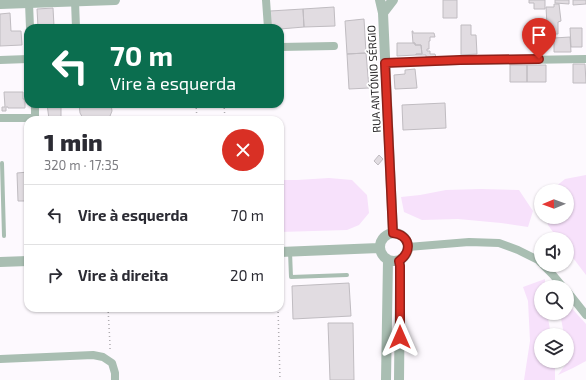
<!DOCTYPE html>
<html lang="pt">
<meta charset="utf-8">
<style>
:root{--surface:#fff;--page:#f2f2f3;--text:#2b2b33;--muted:#7c7c81;--line:#e1e1e2}
body{margin:0;font-family:"Exo 2",sans-serif;background:var(--page);color:var(--text);height:100vh;display:flex;flex-direction:column;font-size:15px;white-space:nowrap}
*{box-sizing:border-box;margin:0}
p{font-size:13px;color:var(--muted)}
.icon{flex:none;width:22px;height:22px;fill:none;stroke:currentColor;stroke-width:2;stroke-linecap:round;stroke-linejoin:round}
.map{position:relative;flex:1;overflow:hidden}
.drawer{position:absolute;left:24px;top:116px;width:260px;height:196px;display:flex;flex-direction:column;background:var(--surface);border-radius:12px;box-shadow:0 1px 3px #0004}
.drawer>*{flex:none}
.banner{position:absolute;left:24px;top:24px;width:260px;height:84px;border-radius:12px;box-shadow:0 1px 3px #0004;background:#0b6e4f;color:#fff;overflow:hidden}
.needle{width:26px;rotate:269deg}
.buttons{position:absolute;left:534px;top:184px;display:grid;gap:8px}
.buttons a{display:grid;place-items:center;width:40px;height:40px;border-radius:50%;background:var(--surface);box-shadow:0 1px 3px #0004;font-size:20px}
.pin{position:absolute;display:grid;place-items:center;width:34px;height:34px;color:#fff;margin:-41px -17px;border-radius:50% 50% 50% 0;rotate:-45deg;box-shadow:0 0 4px #0007}
.pin .icon{rotate:45deg}
.me{position:absolute;width:44px;margin:-22px;rotate:0deg;stroke-linejoin:round;filter:drop-shadow(0 0 3px #0008)}
.turn{display:flex;align-items:center;gap:14px;height:84px;padding:0 20px;font-size:18px}
.turn .icon{width:52px;height:52px;stroke-width:2.5}
.turn b{display:block;font-size:28px;line-height:34px}
.round{display:grid;place-items:center;flex:none;width:42px;height:42px;border-radius:21px;background:var(--page)}
.overview{display:flex;align-items:center;justify-content:space-between;height:68px;padding:0 20px}
h1{font-size:24px;font-weight:800;line-height:30px}
ul{padding:0;list-style:none}
li{display:flex;align-items:center;gap:12px;height:60px;padding:0 20px;border-top:1px solid var(--line)}
li div{flex:1}
li b{display:block;font-size:15px}
li em{font-style:normal}
.map>svg:first-child{display:block}
.green{fill:#f7e1fb}
.building{fill:#e1dce1;stroke:#c0bcc1}
.lines{fill:none;stroke-linecap:round;stroke-linejoin:round}
.path{stroke:#afacb0;stroke-width:1.5;stroke-dasharray:1 3;stroke-linecap:butt}
.service{stroke:#a9beb2;stroke-width:4}
.minor{stroke:#a9beb2;stroke-width:8}
.tertiary{stroke:#a9beb2;stroke-width:10}
.route-casing{stroke:#8d1f18;stroke-width:10}
.route{stroke:#d93025;stroke-width:7}
.labels{text-anchor:middle;stroke-width:3.5;stroke-linejoin:round;paint-order:stroke}
.street-label{font-size:11px;fill:#292729;stroke:#fff}
</style>
<div class="map">
<svg width="586" height="380" viewBox="0 0 586 380">
<rect width="100%" height="100%" fill="#fdf9fe"/>
<!-- green -->
<path class="green" d="M586,175v100l-19,-25v-11h-9l-10,-14 -1,-8h20v-26h-17l15,-12z
M329,178l23,2 15,15 2,18 -10,12 -12,5 -67,2v-52h17z
M481,189l38,1 14,21 -5,16 -27,-4 -43,-4 -36,1 -18,-8 -3,-15 19,-2 26,-5z
M545,279v8h-4v26h6l4,22h-10v26h14v19h-31l6,-39 -2,-40 -5,-14z
M567,303l19,21v37l-13,7 -15,7 10,-14 -1,-26h-3l-4,-22h7z"/>
<!-- building -->
<path class="building" d="M443,0h14v18h-14z
M529,0h16v9h-11v-6h-5z
M555,0h14v4l-14,-1z
M573,0h13v4l-13,1z
M554,4h5l2,17 -3,1v12h-4l1,4h-6l-1,-5h-3v-7l2,-1 -1,-18h8z
M334,7l1,19 -31,1 -1,-18z
M53,8l1,18 -16,1 -1,-18z
M303,9l1,18 -24,2v-1h-9l-1,-17z
M10,13l1,18h10l1,14 -22,1v-32z
M364,19l2,34 -19,1 -2,-33z
M461,25h10v10h5l1,19 -16,1z
M570,28h12v19h-11z
M412,31h1v2h21l1,4h-5v4h-1v8h-2v2h3v3h5l1,3h-10v-2h-10v-1h6l-1,-9h-6v-2h-2z
M570,37l1,15h-17v-14z
M397,43h18v2h6l1,9h-6v1l-19,1z
M366,53l3,35 -20,1 -2,-35z
M573,64h12l1,19h-13z
M510,65h17v17h-17z
M527,65h19v17h-19z
M415,69l2,19 -22,1 -1,-14 11,-1v-4z
M4,92h19v7h2v9h-17v-1h-2v4h-4v-4h3z
M445,103l1,25 -43,2 -1,-25z
M47,104h14v14l-12,1z
M79,104h32l1,7 -2,5 -4,4h-22l-4,-7z
M379,155l4,4 -5,6 -4,-4z
M28,172v29h-10l-1,-28z
M349,283l2,33 -58,3 -1,-33z
M328,323h25l1,57h-24z"/>
<g class="lines">
<!-- path -->
<path class="path" d="M196,104l1,16
M224,104l1,16
M108,308l2,37v6
M278,308l2,72"/>
<!-- service -->
<path class="service" d="M2,163l2,73
M290,252l1,25 56,-2"/>
<!-- minor -->
<path class="minor" d="M266,0l2,28
M75,1l1,27
M29,3l1,25
M280,47l54,-1
M0,60l28,-1
M385,63l75,-2 126,-2
M0,118h35v-14
M408,247l61,-5 30,1 19,7 20,10 3,3
M543,265l10,10 10,12
M567,291l19,24
M0,359l93,-4 10,2 9,6 3,10v7"/>
<!-- tertiary -->
<path class="tertiary" d="M380,0l3,13 10,220
M0,4l115,-4
M383,13l10,-13
M380 247a14 14 0 1 1 28 0a14 14 0 1 1-28 0Z
M280,252l99,-4
M399,261l1,5v17l-1,97
M0,262l28,-1
M386,380l2,-120"/>
</g>
<g class="lines">
<!-- route casing -->
<g class="route-casing">
<path id="route" d="M400,337v-71l-1,-5c14,-10 11,-26 -6,-28l-8,-170 75,-3 79,-1"/>
</g>
<!-- route -->
<use href="#route" class="route"/>
</g>
<g class="labels">
<!-- street labels -->
<g class="street-label">
<text transform="translate(374 79) rotate(-93)" y="4">RUA ANTÓNIO SÉRGIO</text>
</g>
</g>
</svg>
<div class="buttons">
<a><svg class="needle" viewBox="-14 -14 28 28"><path d="M0-13l5 13h-10z" fill="#e53935"/><path d="M0 13l5-13h-10z" fill="#7c7c81"/></svg></a>
<a><svg class="icon" aria-label="sound" viewBox="0 0 24 24"><path d="M4 9h4l5-4v14l-5-4H4zM17 9q2 3 0 6"/></svg></a>
<a><svg class="icon" aria-label="search" viewBox="0 0 24 24"><circle cx="10" cy="10" r="6"/><path d="M15 15l6 6"/></svg></a>
<a><svg class="icon" aria-label="layers" viewBox="0 0 24 24"><path d="M12 4l9 5-9 5-9-5zM3 14l9 5 9-5"/></svg></a>
</div>
<div class="pin" style="left:539px;top:59px;background:#d93025"><svg class="icon" aria-label="arrive" viewBox="0 0 24 24"><path d="M6 21V4h12l-3 4 3 4H6"/></svg></div>
<svg class="me" style="left:400px;top:337px" viewBox="-20 -20 40 40"><path d="M0-17L14 15 0 8-14 15z" fill="#d93025" stroke="#fff" stroke-width="4"/></svg>
<div class="banner">
<div class="turn"><svg class="icon" aria-label="left" viewBox="0 0 24 24"><path d="M17 20v-9H6M10 6l-5 5 5 5"/></svg><div><b>70 m</b>Vire à esquerda</div></div>
</div>
<section class="drawer">
<div class="overview"><div><h1>1 min</h1><p>320 m · 17:35</p></div><a class="round" style="background:#d93025;color:#fff"><svg class="icon" aria-label="close" viewBox="0 0 24 24"><path d="M6 6l12 12M18 6L6 18"/></svg></a></div>
<ul>
<li><svg class="icon" aria-label="left" viewBox="0 0 24 24"><path d="M17 20v-9H6M10 6l-5 5 5 5"/></svg><div><b>Vire à esquerda</b></div><em>70 m</em></li>
<li><svg class="icon" aria-label="right" viewBox="0 0 24 24"><path d="M7 20v-9h11M14 6l5 5-5 5"/></svg><div><b>Vire à direita</b></div><em>20 m</em></li>
</ul>
</section>
</div>
